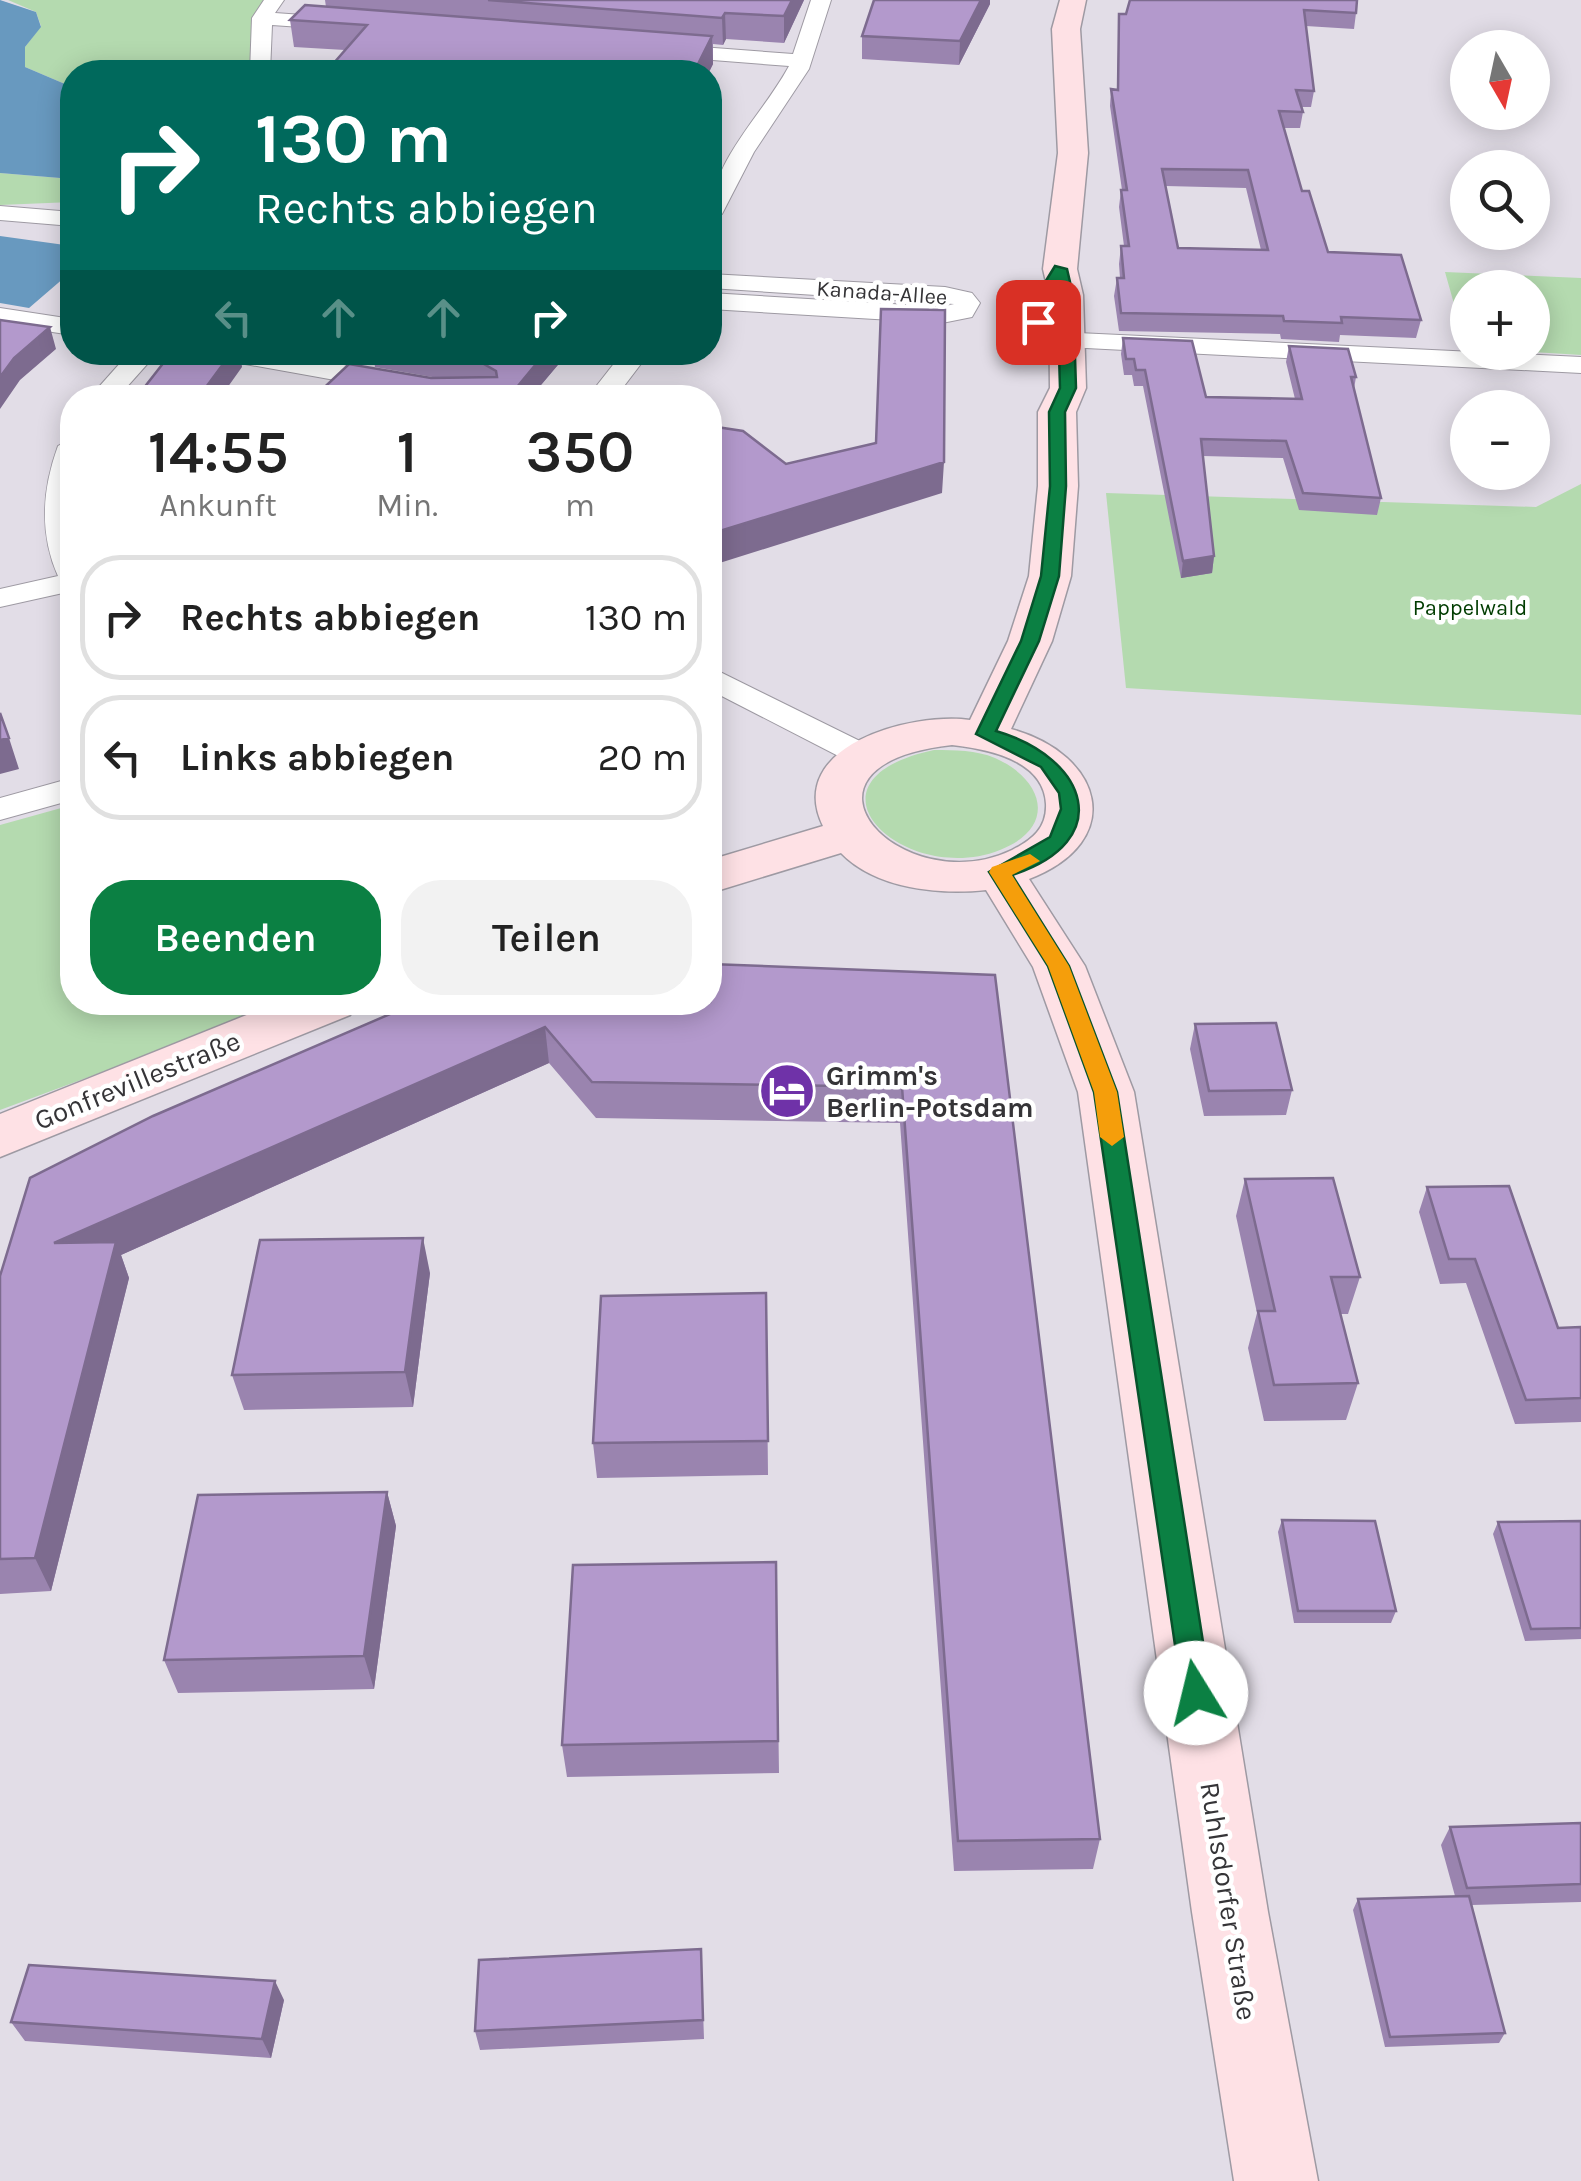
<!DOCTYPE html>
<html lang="de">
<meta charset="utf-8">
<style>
:root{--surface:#fff;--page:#f2f2f2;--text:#222;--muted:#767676;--line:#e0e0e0;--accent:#0b8043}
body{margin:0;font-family:Karla,sans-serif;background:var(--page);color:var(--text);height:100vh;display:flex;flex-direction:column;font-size:38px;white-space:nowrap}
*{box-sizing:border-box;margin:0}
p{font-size:32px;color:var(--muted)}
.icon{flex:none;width:55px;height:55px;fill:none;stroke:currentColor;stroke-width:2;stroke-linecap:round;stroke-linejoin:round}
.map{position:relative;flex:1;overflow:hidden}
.side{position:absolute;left:60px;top:385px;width:662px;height:630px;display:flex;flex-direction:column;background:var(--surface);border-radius:40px;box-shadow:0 5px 25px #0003}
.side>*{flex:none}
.top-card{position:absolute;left:60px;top:60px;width:662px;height:305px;border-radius:40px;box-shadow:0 5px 25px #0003;background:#00695c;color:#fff;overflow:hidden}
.needle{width:65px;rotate:171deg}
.tools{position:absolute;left:1450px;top:30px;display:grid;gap:20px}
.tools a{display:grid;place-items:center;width:100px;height:100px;border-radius:50%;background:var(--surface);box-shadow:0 5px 25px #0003;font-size:50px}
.pin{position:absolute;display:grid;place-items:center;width:85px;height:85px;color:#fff;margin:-42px;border-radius:20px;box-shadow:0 5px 15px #0006}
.me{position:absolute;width:110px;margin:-55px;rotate:351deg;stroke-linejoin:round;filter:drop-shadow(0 0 8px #0008)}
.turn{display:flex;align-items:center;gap:35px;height:210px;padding:0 30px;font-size:45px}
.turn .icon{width:130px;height:130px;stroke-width:2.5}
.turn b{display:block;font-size:70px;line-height:85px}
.lanes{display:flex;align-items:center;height:95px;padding:0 30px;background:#0003;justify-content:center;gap:50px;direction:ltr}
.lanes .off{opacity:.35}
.eta{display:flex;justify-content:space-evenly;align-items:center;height:170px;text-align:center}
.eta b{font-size:60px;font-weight:600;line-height:70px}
.primary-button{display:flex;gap:20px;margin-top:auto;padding:20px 30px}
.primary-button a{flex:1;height:115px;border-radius:40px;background:var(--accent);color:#fff;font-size:40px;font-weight:600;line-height:115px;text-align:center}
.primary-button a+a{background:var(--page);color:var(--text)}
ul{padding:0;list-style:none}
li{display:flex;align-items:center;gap:30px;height:125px;margin:0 20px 15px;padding:0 10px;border:5px solid var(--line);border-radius:40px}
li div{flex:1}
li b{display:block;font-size:38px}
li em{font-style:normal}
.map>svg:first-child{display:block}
.green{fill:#b4daaf}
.water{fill:#6899bf}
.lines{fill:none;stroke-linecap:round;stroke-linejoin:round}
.street-casing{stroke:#9e9aa3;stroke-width:2}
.secondary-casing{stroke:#9e9aa3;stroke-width:3}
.street{fill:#fff;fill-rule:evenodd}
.secondary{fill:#fee1e5;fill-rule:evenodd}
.wall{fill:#9a84af;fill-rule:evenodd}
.shaded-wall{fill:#7d6b8f}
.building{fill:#b399cc;stroke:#7d6b8f;stroke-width:2.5;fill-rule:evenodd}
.route{fill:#0b8043;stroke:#07532c;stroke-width:2.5}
.slow{fill:#f59e0b}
.labels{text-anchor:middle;stroke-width:9;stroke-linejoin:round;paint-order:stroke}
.far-street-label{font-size:22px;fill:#353437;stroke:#fff}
.far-park-label{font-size:22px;fill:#003c00;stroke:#fff}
.poi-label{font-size:28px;font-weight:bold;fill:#353437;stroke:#fff;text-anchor:start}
.street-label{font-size:28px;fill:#353437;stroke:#fff}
</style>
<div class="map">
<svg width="1581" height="2181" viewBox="0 0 1581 2181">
<rect width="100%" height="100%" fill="#e2dde7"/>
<!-- green -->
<path class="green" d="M8,0h266l-12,18 -2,54h-188v15l-47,-20v-20l16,-21 -5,-14z
M0,173l72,6v23l-72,3z
M1445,272l136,6v77l-48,-3 -1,-64h-64l-1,62z
M1581,484v231l-455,-27 -20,-195 430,14z
M934,750c21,0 42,0 61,8 50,22 62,70 5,92 -95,38 -211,-69 -66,-100z
M72,805v197l216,1 -288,107v-285z"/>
<!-- water -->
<path class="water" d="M0,0l36,12 5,15 -16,20v20l47,20v92l-72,-6z
M0,236l72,10v25l-43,37 -29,-5z"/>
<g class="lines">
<!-- street casing -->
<g class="street-casing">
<path id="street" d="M264,0h20l-9,13 69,5 10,6 -10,6 -72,-5 -2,47h-20l2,-54z
M811,0h20l-22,69 -55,83 -32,62 -12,7c0,-61 51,-103 79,-155l-128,-10 -10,-6 10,-6 132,10z
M0,206l72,6v14l-72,-6z
M710,274l235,13 27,6 8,10 -8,14 -30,6 -232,-14v-16l232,14 12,-3 -244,-16z
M0,308l72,11v16l-72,-11z
M1036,331l545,26v16l-554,-28 -4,-6z
M130,352h28l-41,46h-28z
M210,352h61l213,38 13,8h-62l-212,-38z
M623,352h27l-35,46h-28z
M72,438v153l-72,16v-18l58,-13c-19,-43 -16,-86 0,-130z
M710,667l164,81 5,7 -5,7h-24l-140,-72z
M72,778v22l-72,20v-22z"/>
</g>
<!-- secondary casing -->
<g class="secondary-casing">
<path id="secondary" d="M1060,0h26l-6,29 8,124 -11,116 6,26 3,93 -10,24 2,74 -7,90 -19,65 -41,88c92,25 117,112 18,150l56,87 49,126 134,820 50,269h-84l-42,-269 -114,-820 -45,-125 -47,-77c-47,5 -110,-1 -145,-37l-131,40v-33l113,-34c-39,-80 88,-114 147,-106l38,-79 21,-65 9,-90v-74l12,-24 -1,-93 -6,-26 15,-116 -6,-124zM952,745c36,4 92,15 94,59 1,24 -14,36 -34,46 -111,53 -241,-85 -60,-105z
M279,1002h78l-7,13 -350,142v-43z"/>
</g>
<!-- street -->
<use href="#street" class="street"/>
<!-- secondary -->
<use href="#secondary" class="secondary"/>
</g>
<!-- wall -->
<path class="wall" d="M325,0h479l-20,43 -58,-4 -3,6 -10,-1v20l-4,8h-383l19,-22 -51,-3 -4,-27 36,-13z
M874,0h116v4l-31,61 -97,-6v-23z
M1130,0l226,13 -2,16 -48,-3 8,65 -3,16h-9l1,5 -3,16h-16l18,63 26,61 93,68 -5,18 -76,-3 -1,7 -58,-3 -1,-5 -161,-3 -5,-35 3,-18h3l-1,-14 2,-18h3l-5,-39 2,-17h1l-12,-84 1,-17h6l2,-75h7zM1166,186l80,2 15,62 -83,-2z
M1123,338l83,59 89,2 -9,-37 3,-16 67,31 -2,12 27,109 -4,17 -78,-5 -16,-52 -80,-2 11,100 -2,17 -31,5 -38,-192h-9l-2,-11h-8l-3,-21z
M373,352l195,1 -38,45h-217l125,-20 -63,-11z
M995,975l105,864 -7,30 -139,2 -54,-748 -304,-5 -47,-55 -428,192 8,23 -78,313 -51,3v-318l418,-274z
M1195,1024l97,66 -6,25 -82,1 -14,-67z
M1245,1179l115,98 -12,37h-8l18,69 -12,37 -82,1 -16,-73 9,-35 -21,-97z
M1427,1187l131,141 23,-1v95l-66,2 -49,-141 -26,1 -21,-72z
M430,1273l-17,134 -169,3 -12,-35z
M766,1293l2,182 -171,3 -4,-35z
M387,1492l9,34 -22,163 -196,4 -14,-33z
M1282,1520l114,91 -5,12h-97l-16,-91z
M1581,1521v118l-56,2 -32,-107 5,-12z
M776,1562l3,211 -212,4 -5,-32z
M1581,1823v79l-109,3 33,128 -6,10 -114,4 -32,-137 5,-11 97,-3 -14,-51 9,-18z
M701,1949l3,90 -224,11 -5,-19z
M284,2000l-13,58 -246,-17 -14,-19z"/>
<!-- shaded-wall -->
<path class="shaded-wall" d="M792,0h12l-20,43v-27z
M981,0h9v4l-31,61 1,-24z
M725,13l1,26 -3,6 -1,-27z
M712,36l1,28 -4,8h-15z
M50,327l6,22 -36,31 -20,29v-32l14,-19z
M232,352h8l2,15 -22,31h-22z
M546,352l22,1 -38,45h-22z
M944,462l-2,31 -232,73v-32z
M1214,556l-2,17 -31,5 2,-17z
M9,738l10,31 -19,5v-34z
M545,1027l4,36 -428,192 8,23 -78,313 -16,-33 19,-315z
M423,1238l7,35 -17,134 -8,-35z
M387,1492l9,34 -22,163 -10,-33z
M275,1981l9,19 -13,58 -9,-19z"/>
<!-- building -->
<path class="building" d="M488,0h304l-8,16 -59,-3 -3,5z
M874,0h107l-21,41 -98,-5z
M1130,0h227l-1,13 -52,-3 10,81 -18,-1 7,22 -24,-1 23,80h7l19,61 73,3 20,65 -80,-3 1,6 -58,-2 -1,-5 -162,-3 -4,-35h7l-3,-32h8l-8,-56h6l-16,-101 7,1 1,-76h7zM1162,169l86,1 20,80 -90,-2z
M305,5l407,31 -18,36h-368l41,-47 -77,-5z
M881,309l64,1 -1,152 -234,72v-108l33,5 43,33 90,-21z
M0,320l50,7 -36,31 -14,19z
M1123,338l69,3 14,56 96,2 -13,-53 59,3 8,28h-5l30,121 -78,-5 -17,-52 -85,-2 13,117 -31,5 -38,-191h-9l-2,-11h-8z
M172,352h60l-34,46h-62z
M423,352h123l-38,46h-195l36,-34 82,14 66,-1 -1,-6 -14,-8z
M0,713l9,25 -9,2z
M710,964l285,11 105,864 -142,2 -56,-754 -310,-5 -47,-55 -491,216 62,-1 -81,316 -35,1v-283l30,-98 123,-62 265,-114h292z
M1276,1023l16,67 -83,1 -14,-67z
M1333,1178l27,99h-29l27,106 -84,2 -16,-74h17l-30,-132z
M1509,1186l49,142 23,-1v71l-55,2 -51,-141h-26l-22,-72z
M423,1238l-18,134 -173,3 28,-135z
M766,1293l2,148 -175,2 8,-147z
M387,1492l-23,164 -200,4 34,-165z
M1282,1520l93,1 21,90h-98z
M1581,1521v107l-50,1 -33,-107z
M776,1562l2,179 -216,4 11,-180z
M1581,1823v61l-114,4 -17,-61z
M1469,1896l36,137 -115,4 -32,-138z
M701,1949l2,71 -228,11 4,-71z
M29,1965l246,16 -13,58 -251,-17z"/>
<!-- route -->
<path class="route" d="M1055,266l12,3 6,26 3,93 -11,24 1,74 -7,90 -20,65 -43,90c92,27 121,110 16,144l57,91 48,126 94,601 -4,9 -11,4 -10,-4 -4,-9 -88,-601 -46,-126 -59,-94 61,-35 11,-28 -2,-16 -18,-26 -65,-33 45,-93 20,-65 9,-90 -1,-74 11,-24 -3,-102 -14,40 -13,-4 9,-30z"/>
<!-- slow -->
<path class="slow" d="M1030,854l10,7 -28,14 57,91 48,126 7,45 -12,9 -12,-9 -6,-45 -46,-126 -59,-94 3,-5z"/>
<!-- icons -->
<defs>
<g id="hotel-disc" transform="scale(2.875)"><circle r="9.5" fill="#6f32a8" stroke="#fff"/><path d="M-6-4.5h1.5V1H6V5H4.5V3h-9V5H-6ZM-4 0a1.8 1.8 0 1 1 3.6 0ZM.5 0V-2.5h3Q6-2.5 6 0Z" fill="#fff"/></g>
</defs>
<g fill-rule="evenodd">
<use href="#hotel-disc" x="787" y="1091"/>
</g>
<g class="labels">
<!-- far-street labels -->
<g class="far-street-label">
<text transform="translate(882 292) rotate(4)" y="8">Kanada-Allee</text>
</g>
<!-- far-park labels -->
<g class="far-park-label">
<text x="1470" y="615">Pappelwald</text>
</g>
<!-- poi labels -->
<g class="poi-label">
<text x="826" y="1085">Grimm's<tspan x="826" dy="32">Berlin-Potsdam</tspan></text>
</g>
<!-- street labels -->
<g class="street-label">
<text transform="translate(137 1080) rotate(-22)" y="10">Gonfrevillestraße</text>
<text transform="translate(1229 1901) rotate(81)" y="10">Ruhlsdorfer Straße</text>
</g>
</g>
</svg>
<div class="tools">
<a><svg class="needle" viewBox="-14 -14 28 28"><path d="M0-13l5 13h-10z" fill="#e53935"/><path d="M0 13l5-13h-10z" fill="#767676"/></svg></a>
<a><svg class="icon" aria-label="search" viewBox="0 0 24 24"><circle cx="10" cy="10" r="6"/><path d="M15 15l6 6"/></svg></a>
<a>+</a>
<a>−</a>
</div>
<div class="pin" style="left:1038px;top:322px;background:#d93025"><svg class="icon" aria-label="arrive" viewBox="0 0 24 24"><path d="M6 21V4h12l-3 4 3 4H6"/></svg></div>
<svg class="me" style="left:1196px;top:1693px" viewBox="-20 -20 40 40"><circle r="19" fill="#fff"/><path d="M0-13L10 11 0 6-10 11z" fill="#0b8043"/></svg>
<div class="top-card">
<div class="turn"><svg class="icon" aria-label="right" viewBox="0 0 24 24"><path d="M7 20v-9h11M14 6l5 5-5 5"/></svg><div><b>130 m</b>Rechts abbiegen</div></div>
<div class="lanes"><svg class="icon off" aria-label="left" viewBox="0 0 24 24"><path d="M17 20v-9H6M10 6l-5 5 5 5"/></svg><svg class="icon off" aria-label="ahead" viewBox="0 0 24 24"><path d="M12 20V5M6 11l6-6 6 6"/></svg><svg class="icon off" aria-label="ahead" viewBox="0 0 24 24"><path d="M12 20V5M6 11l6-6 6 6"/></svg><svg class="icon" aria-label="right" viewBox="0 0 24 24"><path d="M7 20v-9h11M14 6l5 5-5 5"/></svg></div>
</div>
<section class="side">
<div class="eta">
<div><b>14:55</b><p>Ankunft</p></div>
<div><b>1</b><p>Min.</p></div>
<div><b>350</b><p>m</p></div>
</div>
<ul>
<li><svg class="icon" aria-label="right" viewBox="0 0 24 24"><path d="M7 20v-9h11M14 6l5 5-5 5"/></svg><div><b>Rechts abbiegen</b></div><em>130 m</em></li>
<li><svg class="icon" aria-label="left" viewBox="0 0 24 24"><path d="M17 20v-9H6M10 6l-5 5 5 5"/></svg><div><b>Links abbiegen</b></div><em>20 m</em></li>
</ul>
<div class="primary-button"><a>Beenden</a><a>Teilen</a></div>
</section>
</div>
